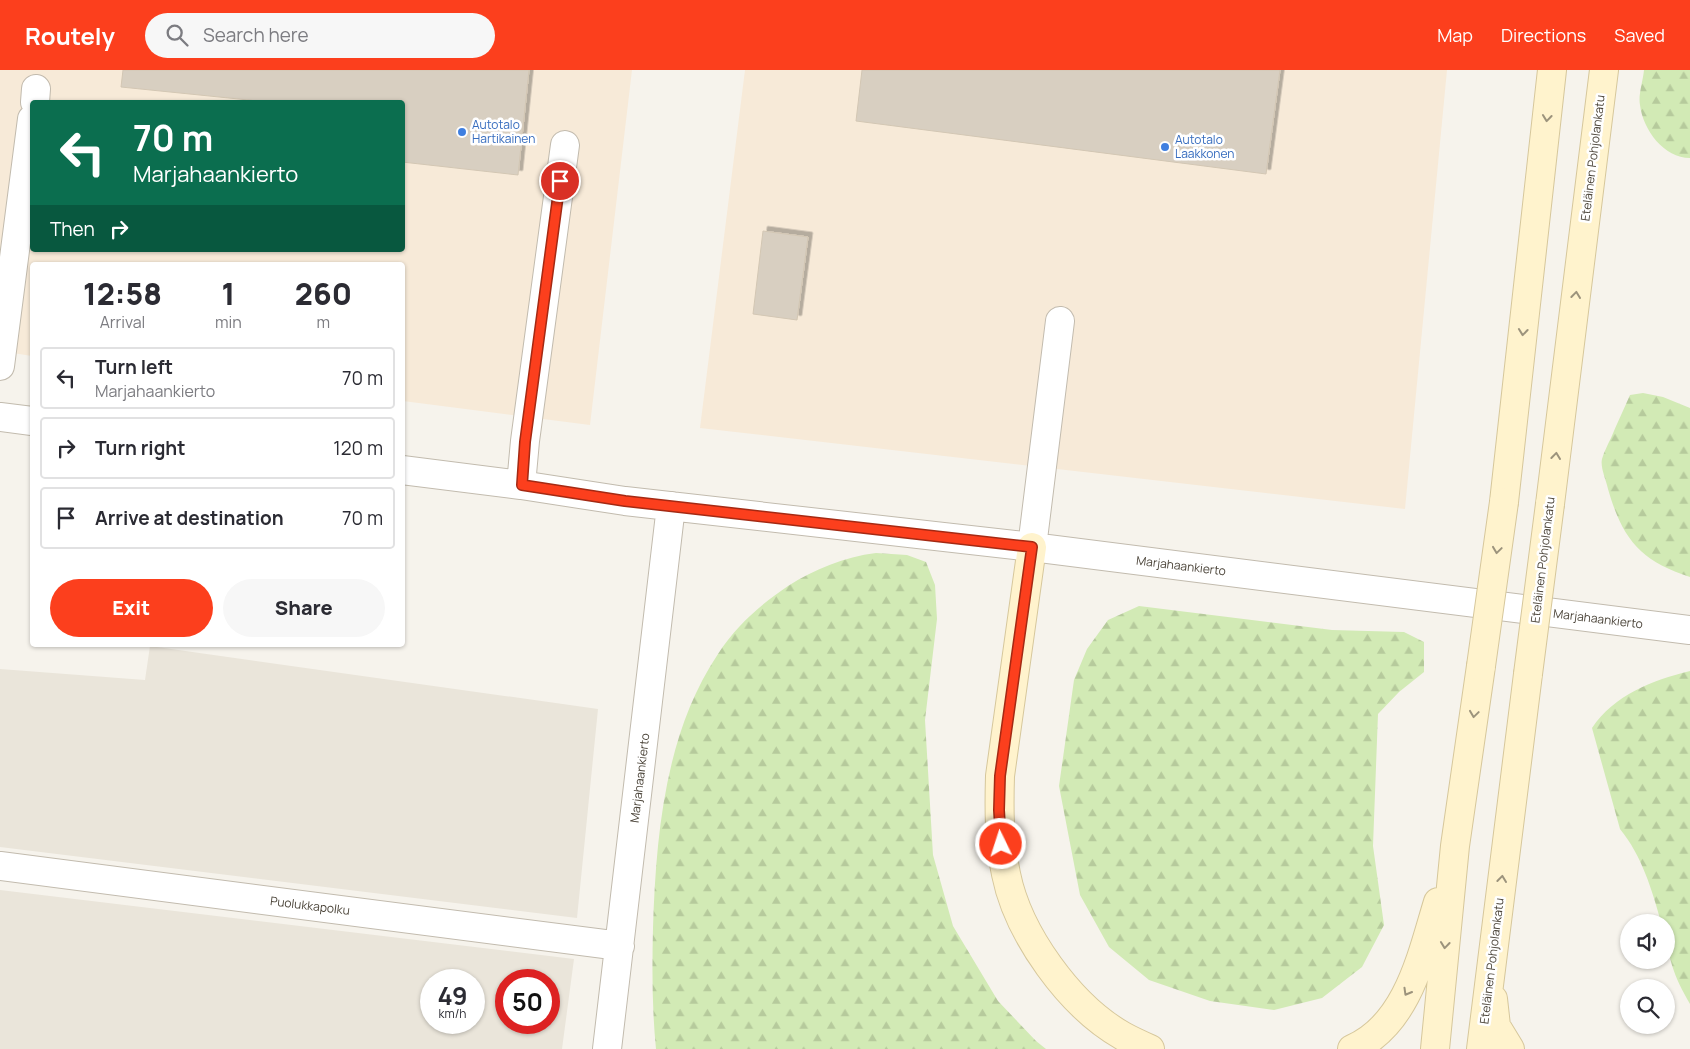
<!DOCTYPE html>
<meta charset="utf-8">
<style>
:root{--surface:#fff;--page:#f7f7f7;--text:#2b2b33;--muted:#7c7c81;--line:#e1e1e2;--accent:#fc3f1d}
body{margin:0;font-family:Manrope,sans-serif;background:var(--page);color:var(--text);height:100vh;display:flex;flex-direction:column;font-size:19px;white-space:nowrap}
*{box-sizing:border-box;margin:0}
p{font-size:16px;color:var(--muted)}
.icon{flex:none;width:28px;height:28px;fill:none;stroke:currentColor;stroke-width:2;stroke-linecap:round;stroke-linejoin:round}
.map{position:relative;flex:1;overflow:hidden}
.sheet{position:absolute;left:30px;top:192px;width:375px;height:385px;display:flex;flex-direction:column;background:var(--surface);border-radius:5px;box-shadow:0 1px 4px #0004}
.sheet>*{flex:none}
.hud{position:absolute;left:30px;top:30px;width:375px;height:152px;border-radius:5px;box-shadow:0 1px 4px #0004;background:#0b6e4f;color:#fff;overflow:hidden}
.controls{position:absolute;left:1620px;top:844px;display:grid;gap:10px}
.controls a{display:grid;place-items:center;width:55px;height:55px;border-radius:50%;background:var(--surface);box-shadow:0 1px 4px #0004;font-size:25px}
.speed{position:absolute;left:420px;top:899px;display:flex;gap:10px;font-size:25px;font-weight:700;text-align:center}
.speed>*{display:grid;place-content:center;width:65px;height:65px;border-radius:50%;background:var(--surface);box-shadow:0 1px 4px #0004;line-height:1}
.speed small{font-size:12px;font-weight:400}
.speed .limit{border:8px solid #d22;background:#fff;color:#111}
.pin{position:absolute;display:grid;place-items:center;width:42px;height:42px;color:#fff;margin:-21px;border:2px solid #fff;border-radius:50%;box-shadow:0 1px 5px #0007}
.me{position:absolute;width:55px;margin:-28px;rotate:356deg;stroke-linejoin:round;filter:drop-shadow(0 0 4px #0008)}
.turn{display:flex;align-items:center;gap:18px;height:105px;padding:0 20px;font-size:22px}
.turn .icon{width:65px;height:65px;stroke-width:2.5}
.turn b{display:block;font-size:35px;line-height:42px}
.then{display:flex;align-items:center;height:48px;padding:0 20px;background:#0003;gap:10px;font-size:19px}
.eta{display:flex;justify-content:space-evenly;align-items:center;height:85px;text-align:center}
.eta b{font-size:30px;font-weight:800;line-height:35px}
.button{display:flex;gap:10px;margin-top:auto;padding:10px 20px}
.button a{flex:1;height:58px;border-radius:30px;background:var(--accent);color:#fff;font-size:20px;font-weight:800;line-height:58px;text-align:center}
.button a+a{background:var(--page);color:var(--text)}
ul{padding:0;list-style:none}
li{display:flex;align-items:center;gap:15px;height:62px;margin:0 10px 8px;padding:0 10px;border:2px solid var(--line);border-radius:5px}
li div{flex:1}
li b{display:block;font-size:19px}
li em{font-style:normal}
header{display:flex;align-items:center;gap:30px;box-sizing:border-box;height:70px;padding:0 25px;background:var(--accent);color:#fff}
header strong{font-size:24px}
nav{display:flex;gap:28px;margin-inline-start:auto;font-size:18px}
.search{width:350px;height:45px;background:var(--page);display:flex;align-items:center;gap:12px;box-sizing:border-box;padding:0 18px;border-radius:28px;color:var(--muted);font-size:19px}
.map>svg:first-child{display:block}
.residential{fill:#eae5da;fill-rule:evenodd}
.commercial{fill:#f7ead8;fill-rule:evenodd}
.forest{fill:url(#forest-firs)}
.building{fill:#d8cfc1;stroke:#d3c7b4;filter:url(#shadow)}
.lines{fill:none;stroke-linecap:round;stroke-linejoin:round}
.minor-casing{stroke:#c2bbae;stroke-width:30}
.secondary-casing{stroke:#d6c79b;stroke-width:30}
.minor{stroke:#fff;stroke-width:28}
.secondary{stroke:#fff3cd;stroke-width:28}
.secondary-bridge-casing{stroke:#d6c79b;stroke-width:30;stroke-linecap:butt}
.secondary-bridge{stroke:#fff3cd;stroke-width:28}
.oneway{stroke:#9c937c}
.route-casing{stroke:#a42913;stroke-width:12}
.route{stroke:#fc3f1d;stroke-width:9}
.shop-dot{fill:#3f7fe0;stroke:#fff;stroke-width:2}
.labels{text-anchor:middle;stroke-width:5;stroke-linejoin:round;paint-order:stroke}
.shop-label{font-size:12px;fill:#366cbe;stroke:#fff;text-anchor:start}
.street-label{font-size:12px;fill:#4b4439;stroke:#fff}
</style>
<header>
<strong>Routely</strong>
<div class="search"><svg class="icon" aria-label="search" viewBox="0 0 24 24"><circle cx="10" cy="10" r="6"/><path d="M15 15l6 6"/></svg>Search here</div>
<nav><a>Map</a><a>Directions</a><a>Saved</a></nav>
</header>
<div class="map">
<svg width="1690" height="979" viewBox="0 0 1690 979">
<defs>
<pattern id="forest-firs" width="22" height="20" patternUnits="userSpaceOnUse" patternTransform="scale(1.25)"><rect width="22" height="20" fill="#d2eab5"/><path d="M5 1l3.5 6h-7zM16 11l3.5 6h-7z" fill="#b6ca9c"/></pattern>
<filter id="shadow"><feDropShadow dx="4.5" dy="-4.5" stdDeviation="0" flood-color="#0004"/></filter>
</defs>
<rect width="100%" height="100%" fill="#f6f3ec"/>
<!-- residential -->
<path class="residential" d="M150,576l448,63 -21,209 -577,-71v-178l145,11z
M0,820l574,69 -12,90h-562zM431,910h43v42h-43zM506,910h43v42h-43z"/>
<!-- commercial -->
<path class="commercial" d="M0,0h632l-42,355 -187,-24 -1,-136h-370v91l-32,-5zM32,32h370v148h-370z
M745,0h702l-42,439 -705,-81z"/>
<!-- forest -->
<path class="forest" d="M1644,0h46v88c-26,0 -47,-28 -50,-53 -2,-10 3,-24 4,-35z
M1643,323l20,4 27,11v169c-50,-16 -68,-39 -82,-88 -2,-9 -8,-22 -6,-30 2,-7 6,-15 9,-21 6,-15 13,-29 19,-43z
M876,483l31,2 19,7 9,23 2,34 -12,101 8,135 20,71 45,75 38,40 10,8h-390c-4,-40 -4,-81 -3,-121 3,-93 12,-195 65,-274 18,-28 42,-49 70,-68 27,-17 56,-29 88,-33z
M1139,536l193,24 72,2 20,10v30l-25,20 -21,22 -5,132 11,79 -22,42 -40,31 -48,12 -64,-9 -61,-21 -40,-33 -29,-52 -21,-109 15,-106 13,-31 21,-29z
M1690,601v333c-16,-27 -24,-49 -24,-82h-5c-9,-32 -19,-66 -41,-93l-28,-101c22,-33 61,-48 98,-57z"/>
<!-- building -->
<path class="building" d="M123,0h406l-11,105 -116,-13v-60h-134l-147,-15z
M862,0h418l-14,104 -410,-53z
M763,161l45,6 -11,83 -44,-6z"/>
<g class="lines">
<!-- minor casing -->
<g class="minor-casing">
<path id="minor" d="M35,32l1,-13
M0,296l32,-247
M0,347l32,4
M402,400l119,15 104,16 407,46 658,83
M521,415l4,-44 40,-296
M1032,477l28,-226
M0,796l620,80
M607,979l64,-543"/>
</g>
<!-- secondary casing -->
<g class="secondary-casing">
<path id="secondary" d="M1504,432l48,-432
M1550,434l54,-434
M1032,477l-32,229c-1,33 -1,65 6,98 12,60 64,132 117,162 9,5 18,9 27,13
M1493,929l3,27 14,23
M1352,979c56,-24 70,-95 86,-147
M1435,979l20,-203 26,-180
M1481,979l47,-375"/>
</g>
<!-- minor -->
<use href="#minor" class="minor"/>
<!-- secondary -->
<use href="#secondary" class="secondary"/>
<!-- secondary-bridge casing -->
<g class="secondary-bridge-casing">
<path id="secondary-bridge" d="M1481,596l23,-164
M1528,604l22,-170"/>
</g>
<!-- secondary-bridge -->
<use href="#secondary-bridge" class="secondary-bridge"/>
</g>
<!-- one-way arrows -->
<defs><path id="oneway-chevron" d="M-2-3.5L2.5 0L-2 3.5" fill="none" stroke-width="1.6" stroke-linecap="round" stroke-linejoin="round" transform="scale(1.25)"/></defs>
<g class="oneway">
<use href="#oneway-chevron" transform="translate(1547 48) rotate(96)"/>
<use href="#oneway-chevron" transform="translate(1576 225) rotate(-83)"/>
<use href="#oneway-chevron" transform="translate(1523 262) rotate(96)"/>
<use href="#oneway-chevron" transform="translate(1556 386) rotate(-83)"/>
<use href="#oneway-chevron" transform="translate(1497 480) rotate(98)"/>
<use href="#oneway-chevron" transform="translate(1474 644) rotate(98)"/>
<use href="#oneway-chevron" transform="translate(1502 809) rotate(-83)"/>
<use href="#oneway-chevron" transform="translate(1445 875) rotate(96)"/>
<use href="#oneway-chevron" transform="translate(1407 922) rotate(120)"/>
</g>
<g class="lines">
<!-- route casing -->
<g class="route-casing">
<path id="route" d="M560,111l-35,261 -3,43 103,16 407,46 -32,229 -1,34 2,34"/>
</g>
<!-- route -->
<use href="#route" class="route"/>
</g>
<!-- markers -->
<g class="shop-dot">
<circle cx="462" cy="62" r="5"/>
<circle cx="1165" cy="77" r="5"/>
</g>
<g class="labels">
<!-- shop labels -->
<g class="shop-label">
<text x="472" y="59">Autotalo<tspan x="472" dy="14">Hartikainen</tspan></text>
<text x="1175" y="74">Autotalo<tspan x="1175" dy="14">Laakkonen</tspan></text>
</g>
<!-- street labels -->
<g class="street-label">
<text transform="translate(1593 88) rotate(-83)" y="4">Eteläinen Pohjolankatu</text>
<text transform="translate(1543 490) rotate(-83)" y="4">Eteläinen Pohjolankatu</text>
<text transform="translate(1181 496) rotate(7)" y="4">Marjahaankierto</text>
<text transform="translate(1598 549) rotate(7)" y="4">Marjahaankierto</text>
<text transform="translate(640 708) rotate(-83)" y="4">Marjahaankierto</text>
<text transform="translate(310 836) rotate(7)" y="4">Puolukkapolku</text>
<text transform="translate(1492 891) rotate(-83)" y="4">Eteläinen Pohjolankatu</text>
</g>
</g>
</svg>
<div class="controls">
<a><svg class="icon" aria-label="sound" viewBox="0 0 24 24"><path d="M4 9h4l5-4v14l-5-4H4zM17 9q2 3 0 6"/></svg></a>
<a><svg class="icon" aria-label="search" viewBox="0 0 24 24"><circle cx="10" cy="10" r="6"/><path d="M15 15l6 6"/></svg></a>
</div>
<div class="speed"><div>49<small>km/h</small></div><div class="limit">50</div></div>
<div class="pin" style="left:560px;top:111px;background:#d93025"><svg class="icon" aria-label="arrive" viewBox="0 0 24 24"><path d="M6 21V4h12l-3 4 3 4H6"/></svg></div>
<svg class="me" style="left:1001px;top:774px" viewBox="-20 -20 40 40"><circle r="17" fill="#fc3f1d" stroke="#fff" stroke-width="3"/><path d="M0-11L8 9 0 5-8 9z" fill="#fff"/></svg>
<div class="hud">
<div class="turn"><svg class="icon" aria-label="left" viewBox="0 0 24 24"><path d="M17 20v-9H6M10 6l-5 5 5 5"/></svg><div><b>70 m</b>Marjahaankierto</div></div>
<div class="then">Then<svg class="icon" aria-label="right" viewBox="0 0 24 24"><path d="M7 20v-9h11M14 6l5 5-5 5"/></svg></div>
</div>
<section class="sheet">
<div class="eta">
<div><b>12:58</b><p>Arrival</p></div>
<div><b>1</b><p>min</p></div>
<div><b>260</b><p>m</p></div>
</div>
<ul>
<li><svg class="icon" aria-label="left" viewBox="0 0 24 24"><path d="M17 20v-9H6M10 6l-5 5 5 5"/></svg><div><b>Turn left</b><p>Marjahaankierto</p></div><em>70 m</em></li>
<li><svg class="icon" aria-label="right" viewBox="0 0 24 24"><path d="M7 20v-9h11M14 6l5 5-5 5"/></svg><div><b>Turn right</b></div><em>120 m</em></li>
<li><svg class="icon" aria-label="arrive" viewBox="0 0 24 24"><path d="M6 21V4h12l-3 4 3 4H6"/></svg><div><b>Arrive at destination</b></div><em>70 m</em></li>
</ul>
<div class="button"><a>Exit</a><a>Share</a></div>
</section>
</div>
